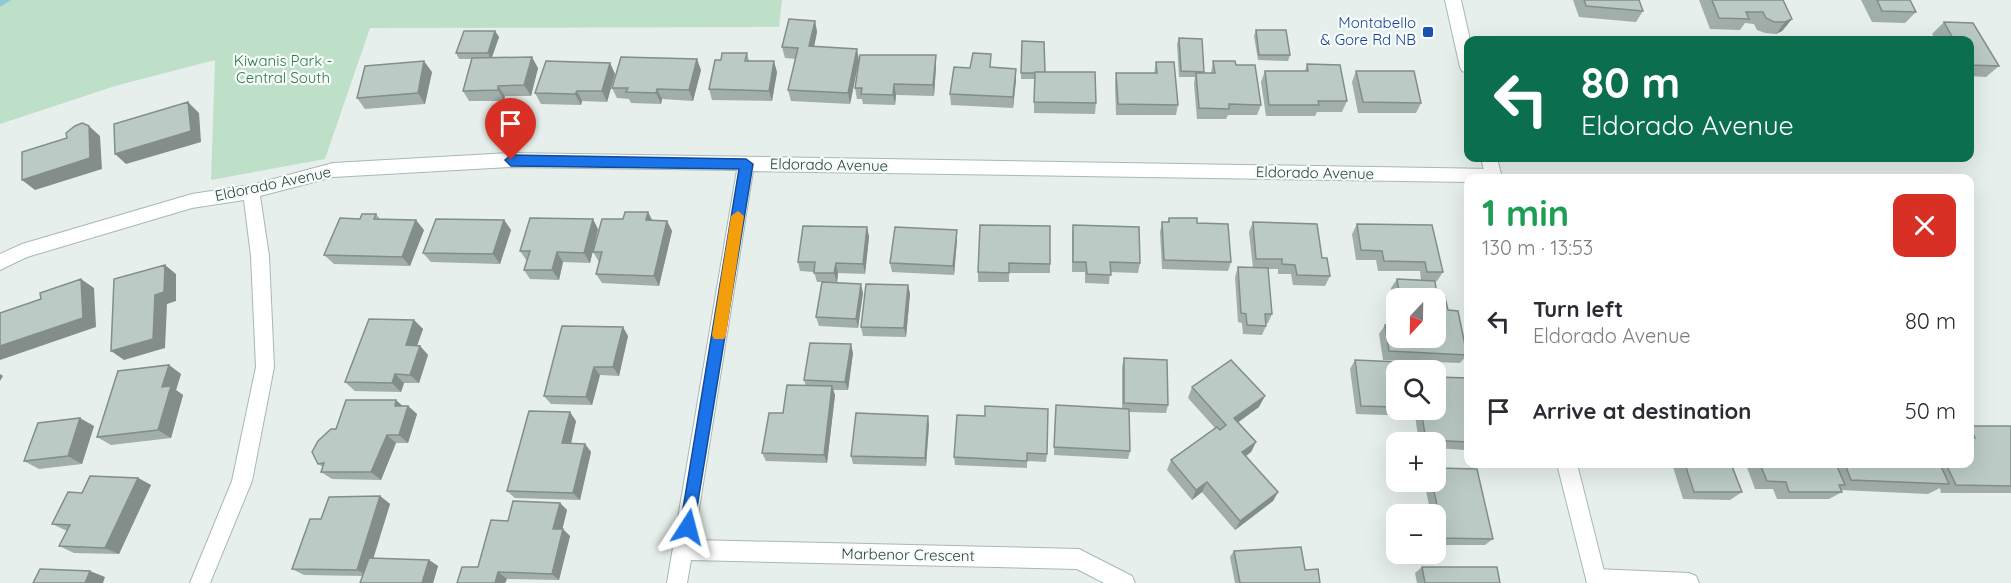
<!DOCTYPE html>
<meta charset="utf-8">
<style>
:root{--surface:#fff;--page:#f2f2f3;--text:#2b2b33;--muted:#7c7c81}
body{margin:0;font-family:Quicksand,sans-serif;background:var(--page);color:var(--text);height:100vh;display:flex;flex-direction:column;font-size:22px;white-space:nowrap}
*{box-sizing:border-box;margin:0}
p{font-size:20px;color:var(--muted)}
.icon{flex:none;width:33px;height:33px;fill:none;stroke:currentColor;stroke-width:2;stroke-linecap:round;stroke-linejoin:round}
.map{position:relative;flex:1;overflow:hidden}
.side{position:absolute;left:1464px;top:174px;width:510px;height:294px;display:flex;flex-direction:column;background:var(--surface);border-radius:12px;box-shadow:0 6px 24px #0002}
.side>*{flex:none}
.hud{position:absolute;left:1464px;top:36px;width:510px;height:126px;border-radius:12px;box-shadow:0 6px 24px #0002;background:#0b6e4f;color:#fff;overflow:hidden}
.needle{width:39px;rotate:202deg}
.buttons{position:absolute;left:1386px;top:288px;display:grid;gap:12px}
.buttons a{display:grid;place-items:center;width:60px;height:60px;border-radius:12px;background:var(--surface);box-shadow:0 6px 24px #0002;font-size:30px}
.pin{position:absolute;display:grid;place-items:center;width:51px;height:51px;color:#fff;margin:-62px -26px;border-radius:50% 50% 50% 0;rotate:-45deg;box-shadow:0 0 6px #0007}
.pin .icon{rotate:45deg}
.me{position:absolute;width:66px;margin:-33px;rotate:9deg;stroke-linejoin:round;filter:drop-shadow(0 0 4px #0008)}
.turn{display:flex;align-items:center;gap:21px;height:126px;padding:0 18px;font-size:27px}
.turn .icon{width:78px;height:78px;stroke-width:2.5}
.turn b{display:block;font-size:42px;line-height:51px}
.round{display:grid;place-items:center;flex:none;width:63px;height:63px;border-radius:12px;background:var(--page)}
.summary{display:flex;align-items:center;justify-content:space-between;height:102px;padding:0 18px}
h1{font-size:36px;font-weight:700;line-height:45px;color:#1e9e55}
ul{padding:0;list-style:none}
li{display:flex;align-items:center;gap:18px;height:90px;padding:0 18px}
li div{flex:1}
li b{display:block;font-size:22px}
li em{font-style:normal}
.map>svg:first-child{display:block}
.green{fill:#bfe0c8}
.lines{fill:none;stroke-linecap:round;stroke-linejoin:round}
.stream{fill:#8ec9d4;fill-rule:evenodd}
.street-casing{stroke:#a8b8b2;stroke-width:2}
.secondary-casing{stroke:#a4bbb3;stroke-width:2}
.street{fill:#fff;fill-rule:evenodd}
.secondary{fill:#fff;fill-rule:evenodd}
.wall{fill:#a1aea9}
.shaded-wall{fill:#838d89}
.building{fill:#bbcac4;stroke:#838d89;stroke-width:1.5}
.route{fill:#1a73e8;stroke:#114b97;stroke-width:1.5}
.slow{fill:#f59e0b}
.transit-dot{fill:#1a4fb4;stroke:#f7fbf9;stroke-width:2}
.labels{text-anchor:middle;stroke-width:4.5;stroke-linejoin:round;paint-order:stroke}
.transit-label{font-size:15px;fill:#164399;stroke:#f7fbf9;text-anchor:end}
.park-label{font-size:15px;fill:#2d7a4b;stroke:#f7fbf9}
.street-label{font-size:15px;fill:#24423a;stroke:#f7fbf9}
</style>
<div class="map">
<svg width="2011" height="583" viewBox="0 0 2011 583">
<rect width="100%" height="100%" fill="#e6efeb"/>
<!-- green -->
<path class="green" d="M0,0h782l-3,27 -409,1 -45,131 -114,21 4,-120 -100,26 -115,38z"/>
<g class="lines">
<!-- stream -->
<path class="stream" d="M0,0h11l-11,7z"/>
<!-- street casing -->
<g class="street-casing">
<path id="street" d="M511,153l982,16 6,2 2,5 -1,2h-32v4l-715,-11 -59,369 385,9 53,27 3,7h-31l-27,-14 -386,-9 -4,23h-20l70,-413 -226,-3 -178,10 -73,19 9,60 5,111 -22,114 -42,102h-20l42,-102 24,-114 -5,-111 -7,-56 -52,8 -165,49 -27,13v-16l22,-10 170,-50 59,-9 82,-22z
M1596,569l93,4 7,3 3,7h-112l-1,-4 3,-7z"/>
</g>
<!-- secondary casing -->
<g class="secondary-casing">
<path id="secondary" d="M1445,0h16l9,40 -2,33 -6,-2 -2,-4z
M1481,158h16l5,20h-16z
M1557,464h20l30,119h-20z"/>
</g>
<!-- street -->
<use href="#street" class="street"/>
<!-- secondary -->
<use href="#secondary" class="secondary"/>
</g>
<!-- wall -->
<path class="wall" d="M1573,0h66l4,11 -7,11 -57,-5z
M1699,0h84l9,19 -10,12 -6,3 -11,-1 -8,-3 -3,-6 -9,-1 -5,7 -30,-1z
M1861,0h49l6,12 -11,11 -33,-1z
M815,21l2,11 -3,14 45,14 -9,44 -59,-3 -3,-11 8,-31 -11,-1 -3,-11z
M1944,22l29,1 26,43 -13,11 -16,-1v-36h-34l-4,-6z
M1256,30l34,25 -2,6 -30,-1 -4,-24z
M495,31l4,6 -7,21 46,10 -7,28h-26l-1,5h-35l-6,-10 9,-32h-13l-3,-6z
M1179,38l25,34v1h7l2,-12 23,4 25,40 -4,10h-29l-2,4h-29l-3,-35 1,-7h-16l-2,-33z
M1022,41l23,31 51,31 -1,11 -61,-1v-34h-13z
M747,53l2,8 28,11 -5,29 -60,-1 -3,-11 12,-29z
M1156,62l22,43 -2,10h-60l-1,-31 1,-11h38z
M610,63l5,11 -8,28 -25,-1 -1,4 -40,-1 -6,-11z
M1307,64l40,37 -5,11h-25l-2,4h-49l-5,-34 4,-11h40z
M936,66l-2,30 -38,-1 -1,10 -32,-1 -1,-5h-5l-2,-11z
M991,67l25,13 -3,28 -62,-3 -1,-11 20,-26z
M701,70l-8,31 -31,-2 -1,5 -30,-1 -2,-4 -12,-1 -5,-10z
M1356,71l65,32 -5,10h-58l-6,-31z
M432,72l-7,32 -60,5 -8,-11z
M648,212l4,8 15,1 5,10 -13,55 -57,-3 -6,-9 4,-12h-1l-6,-10 30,-33z
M376,214l4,5 44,11 -14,36 -76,-2 -10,-9 36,-36z
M1169,218l28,5 34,39 -3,9 -66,-2 -2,-37 2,-10h6z
M504,220l7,10 -11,34 -69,-2 -8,-9z
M1253,222l69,36 8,18 -5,10 -32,-1 -2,-11h-13v-5h-10l4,45 -4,9h-2v3l-4,9 -19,-1 -1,-11 -4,-1 -3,-45 3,-10 15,1 -4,-36z
M1357,224l86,48 -6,9h-2l2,16 11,13 19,45 -7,8 -77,-3 -4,-26 6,-9 11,13 40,-40h-40v25l-5,-35 6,-9 24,1 -1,-9h-42l-2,-11h-20l-4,-26z
M1073,225l67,38 -2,10 -28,-1 -1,12 -24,-1v-11h-13v-37z
M1050,226v47h-41v9h-31v-10z
M867,227l2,10 -4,37 -27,-1 -1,9 26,11 -5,35 -39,-2 -3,-9 6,-35h-5l-3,-10 -14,-1 -2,-9z
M598,229l-8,34 -27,-1 -4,18 -29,-1 -6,-9 3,-9 -7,-10z
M957,230v10l-3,35 -62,-3 -2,-9z
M908,285l2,9 -4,43 -43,-1 -2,-9z
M414,320l9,9 -6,17h3l8,9 -9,28h-15l-3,9 -46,-1 -10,-9z
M628,336l-9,40 -19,-1 -8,30 -41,-1 -7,-8z
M853,353l-5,37h-15l2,5 -8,68 -61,-2 -4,-8 21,-40 23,-27 -2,-6z
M1124,358l44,47 -2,8 -37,-1 1,39 -2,8 -74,-4 1,-41 67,-6v-41z
M1355,360l41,10v40h40l32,-27v62l-3,5 -29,-2v-6h-17l-4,-26 -59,-2 -6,-45z
M169,365l12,9 -5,16 7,5 -12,43 -60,7 -14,-8z
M1192,387l67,20 -21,15 18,20 -5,10 -5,4 32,36 -5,9 -38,29 -33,-38 -10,8 -25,-30 4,-10 44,-32 -27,-30z
M403,406h5l9,8 -9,29h-12l-15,37 -49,-1 -11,-7 2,-5 -5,-3 18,-35z
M957,415l90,39 -1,8 -19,-1v7l-72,-3 -1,-8z
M576,421l-5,23h14l6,8 -11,48 -65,-2 -8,-7z
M929,424l-3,42 -73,-2 -2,-8z
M94,426l-12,38 -43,5 -15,-8z
M1970,426h41v67h-70l-1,-5 -12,6 -87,-4 1,2 -13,7h-52l-4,-10h-18l-9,-24 -14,-1 10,28 -12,8 -47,-1 -10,-32h-10l-1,-3h308z
M138,478l13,7 -32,69 -45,-1 -15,-7 8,-15 -15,-7 30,-31z
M1424,482h12l57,57 -8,6h-48l-1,-6v-25h-5z
M380,496l10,8 -17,54 56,2 9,6 -5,17h-73l3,-7 -59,-1 -12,-6 29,-50z
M560,503l7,7 -5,19 8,7 -11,44 -52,-1 -2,4h-48l21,-16 30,-46z
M1234,551l86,32h-85l-5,-26z
M1422,567l78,16h-83l-2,-10z"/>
<!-- shaded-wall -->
<path class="shaded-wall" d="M1792,19l-10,12 -6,3 9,-12z
M815,21l2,11 -5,25 -3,-11z
M495,31l4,6 -8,22 -3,-6z
M857,49l2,11 -9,44 -2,-11z
M936,55v11l-2,30 -1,-11z
M532,57l6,11 -7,28 -7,-11z
M697,59l4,11 -8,31 -4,-11z
M424,61l8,11 -7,32 -7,-11z
M774,61l3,11 -5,29 -3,-10z
M610,63l5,11 -8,28 -5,-11z
M1016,69v11l-3,28v-11z
M894,84l2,11 -1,10 -2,-10z
M498,86l7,10 -1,5 -6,-11z
M657,89l5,10 -1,5 -5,-11z
M577,91l5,10 -1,4 -6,-11z
M188,102l11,11 2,29 -75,22 -11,-10z
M89,126l11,10 2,33 -67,21 -13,-10z
M648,212l5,10 -7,-2z
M593,219l5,10 -8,34 -6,-10z
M416,220l8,10 -14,36 -8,-9z
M504,220l7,10 -11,34 -7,-10z
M667,221l5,10 -13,55 -5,-10z
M867,227l2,10 -4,37 -2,-10z
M957,230v10l-3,35 -1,-9z
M557,252l6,10 -4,18 -7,-10z
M836,263l2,10 -1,10 -3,-10z
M165,265l11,9v27l-9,3 -2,44 -41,12 -13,-9 44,-56z
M81,279l13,9 2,39 -96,33v-14z
M861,284l2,9 -5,35 -2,-9z
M908,285l2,9 -4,43 -2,-9z
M414,320l9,9 -9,25 -8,-9z
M623,327l5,9 -9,40 -6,-9z
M851,344l2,9 -5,37 -3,-8z
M420,346l8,9 -9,28 -9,-8z
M169,365l12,9 -5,16 7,5 -12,43 -13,-8 4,-43z
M594,367l6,8 -8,30 -6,-8z
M0,374l3,2 -3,5z
M395,374l9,9 -3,9 -9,-9z
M832,386l3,9 -8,68 -3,-8z
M1265,396l-6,11 -30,22 5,-11z
M396,400l9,8 -10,-2z
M408,406l9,8 -9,29 -9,-8z
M570,412l6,9 -7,30 -7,-8z
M928,416l1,8 -3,42 -1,-8z
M80,418l14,8 -12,38 -14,-8z
M387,435l9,8 -15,37 -10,-8z
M1256,442l-5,10 -14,11 5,-11z
M585,444l6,8 -11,48 -7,-7z
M138,478l13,7 -32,69 -14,-6z
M1207,482l-5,10 -10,8 4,-10z
M1278,492l-5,9 -38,29 5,-9z
M380,496l10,8 -22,72 -11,-6z
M560,503l7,7 -6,25 -8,-6z
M563,529l7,7 -11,44 -7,-6z
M429,560l9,6 -5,17h-11z
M90,571l15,6 -2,6h-18z
M498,572l9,7 -2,4h-10z"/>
<!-- building -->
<path class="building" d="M1584,0h55l4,11 -57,-5z
M1712,0h71l9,19 -7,3h-11l-8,-4 -3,-6h-17l3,7 -30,-1z
M1877,0h33l6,12 -34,-1z
M789,19l26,2 -6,25 48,3 -9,44 -60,-3 10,-42 -16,-1z
M1944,22l29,1 26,43 -29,-1v-25h-16z
M1256,30h30l4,25h-31z
M464,31h31l-7,22h-32z
M1179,38l23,1 2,33 -23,-1z
M1022,41l22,1 1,30h-10v1h-14z
M722,53h25l-2,8h29l-5,30 -60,-2 6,-29h6z
M973,53l18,1 -1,13 26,2 -3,28 -63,-3 4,-27 16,1z
M860,55h76l-3,30 -39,-1 -1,11 -32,-1 1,-6h-7z
M532,57l-8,28 -26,1v4l-35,1 9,-33z
M621,57l76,2 -8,31 -32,-1 -1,4 -30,-1 2,-4h-16z
M424,61l-6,32 -61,5 8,-32z
M546,61l64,2 -8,28h-25l-2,3 -40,-1z
M1213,61h22l1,4h19l6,40 -32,-1v5l-30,-1 -3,-35h19z
M1156,62h18l4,43 -60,-1 -2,-31h41z
M1307,64l33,1 7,36h-29l1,4h-50l-4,-34h43z
M1356,71h58l7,32 -58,-1z
M1035,72h60l1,31 -62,-1z
M188,102l3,29 -76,23 -1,-30z
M82,123l7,3 1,32 -68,22v-28l45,-14 -1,-5 9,-7z
M625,212h23l-2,8 21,1 -13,55 -58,-2 6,-22h-9l9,-33h21z
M362,214h14l-2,5 42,1 -14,37 -78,-2 16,-37 20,1z
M530,218l63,1 -9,34 -27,-1 -5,18h-28l6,-19h-10z
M1169,218h28v5l31,1 3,38 -67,-2 -2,-38h7z
M436,219l68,1 -11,34 -70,-1z
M1253,222l64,2 5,34h5l3,18 -33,-1 -2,-10 -13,-1v-5h-26z
M1357,224l75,1 11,47h-16l-2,-10 -41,-1 -2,-10 -21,-1z
M980,225l70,1v38l-41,-1v10l-31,-1z
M1073,225l66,2 1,36 -30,-1 1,13 -24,-1 -1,-12h-13z
M803,226l64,1 -4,37 -27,-1 -2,10h-20l1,-11h-17z
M895,227l62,3 -4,36 -63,-3z
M165,265l-1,27 -9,3 -2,44 -42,12 3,-72z
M1238,267l30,1 4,46h-7l1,12 -19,-1 -1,-11 -5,-1z
M81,279l2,39 -83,28v-33l41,-14 -1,-6z
M1397,279l38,2 2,16h8l3,13 10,1 9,44 -78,-4 -4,-26h11v13h40v-40h-36z
M822,282l39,2 -5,35 -40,-2z
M866,284l42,1 -4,43 -43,-1z
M369,319l45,1 -8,25 14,1 -10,29 -15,-1 -3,9 -47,-1z
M562,326l61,1 -10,40h-19l-8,30 -42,-1z
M810,343l41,1 -6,38 -41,-2z
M1124,358l43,2 1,45 -44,-2z
M1231,360l34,36 -31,22 22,24 -14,10 36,40 -38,29 -33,-39 -11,8 -25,-30 46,-33 3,3 6,-5 -34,-38z
M1355,360l44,2 1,8h-4v37l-35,-1z
M169,365l-7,22 9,-1 -13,44 -61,7 21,-66z
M1436,377l32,1v38h-1l1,9v17l-42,-2 -5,-30h15z
M787,385l45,1 -8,69 -62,-2 7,-40h14z
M346,400h50l-1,6h13l-9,29h-12l-16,37h-50l3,-9 -6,1 -6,-12 6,-11 13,-12h5z
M1056,405l73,4 1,42 -76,-4z
M985,406l63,3 -1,45 -20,-1v8l-73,-4 3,-42 28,1z
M529,411l41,1 -8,31 23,1 -12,49 -66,-2z
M856,413l72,3 -3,42 -74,-2z
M80,418l-12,38 -44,5 14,-38z
M1970,426h41v60l-55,-1 -10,-21h24v-26h5z
M1685,464h46l11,28h-48z
M1760,464h76l9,21h-6l3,7h-53l-3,-10 -19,-1z
M1845,464h95l9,20 -98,-4z
M1436,468l41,1 16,70 -49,-1 -12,-56h4z
M90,476l48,2 -33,70 -46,-2 11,-21 -18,-1 16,-32 14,1z
M380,496l-23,74 -65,-1 18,-50h11l8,-22z
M513,501l47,2 -7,26h10l-11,45 -54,-2 -3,11h-38l5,-16h16l13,-47 17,1z
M1301,547l4,23 13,-1 2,14h-80l-6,-32z
M369,558l60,2 -7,23h-62z
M1422,567h75l3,16h-75z
M40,569l50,2 -5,12h-52z"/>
<!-- route -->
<path class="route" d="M511,155l235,4 7,5 -60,368 -5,2 -6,-2 -2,-5 59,-358 -228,-3 -6,-6z"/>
<!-- slow -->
<path class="slow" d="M738,211l6,5 -18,119 -2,4h-10l-2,-4 19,-119z"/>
<!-- markers -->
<rect class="transit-dot" x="1422" y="26" width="12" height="12" rx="3"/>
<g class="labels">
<!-- transit labels -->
<g class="transit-label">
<text x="1416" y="28">Montabello<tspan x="1416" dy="17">&amp; Gore Rd NB</tspan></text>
</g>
<!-- park labels -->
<g class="park-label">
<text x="283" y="66">Kiwanis Park -<tspan x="283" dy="17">Central South</tspan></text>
</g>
<!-- street labels -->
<g class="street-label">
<text transform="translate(829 165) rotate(1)" y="5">Eldorado Avenue</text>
<text transform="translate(1315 173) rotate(1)" y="5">Eldorado Avenue</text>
<text transform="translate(273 184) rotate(-12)" y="5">Eldorado Avenue</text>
<text transform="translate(908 555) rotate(1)" y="5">Marbenor Crescent</text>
</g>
</g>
</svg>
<div class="buttons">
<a><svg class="needle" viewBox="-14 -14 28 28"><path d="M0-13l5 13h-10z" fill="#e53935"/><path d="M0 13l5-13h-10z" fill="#7c7c81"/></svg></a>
<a><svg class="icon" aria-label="search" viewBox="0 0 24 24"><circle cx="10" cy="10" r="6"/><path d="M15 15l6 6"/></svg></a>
<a>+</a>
<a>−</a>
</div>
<div class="pin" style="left:511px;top:160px;background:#d93025"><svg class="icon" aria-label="arrive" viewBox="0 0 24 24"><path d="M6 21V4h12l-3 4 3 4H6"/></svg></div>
<svg class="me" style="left:688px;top:527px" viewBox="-20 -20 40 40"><path d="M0-17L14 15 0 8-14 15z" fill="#1a73e8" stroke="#fff" stroke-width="4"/></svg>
<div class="hud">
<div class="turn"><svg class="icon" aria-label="left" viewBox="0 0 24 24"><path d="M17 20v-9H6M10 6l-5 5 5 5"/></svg><div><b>80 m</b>Eldorado Avenue</div></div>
</div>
<section class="side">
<div class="summary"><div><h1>1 min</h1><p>130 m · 13:53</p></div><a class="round" style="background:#d93025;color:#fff"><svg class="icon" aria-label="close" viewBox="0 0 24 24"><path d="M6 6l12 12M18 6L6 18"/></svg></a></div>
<ul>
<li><svg class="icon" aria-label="left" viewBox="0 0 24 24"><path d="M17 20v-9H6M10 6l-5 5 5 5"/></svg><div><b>Turn left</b><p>Eldorado Avenue</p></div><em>80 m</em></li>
<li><svg class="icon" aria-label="arrive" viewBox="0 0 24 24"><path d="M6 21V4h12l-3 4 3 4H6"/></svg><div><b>Arrive at destination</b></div><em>50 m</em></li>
</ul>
</section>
</div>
